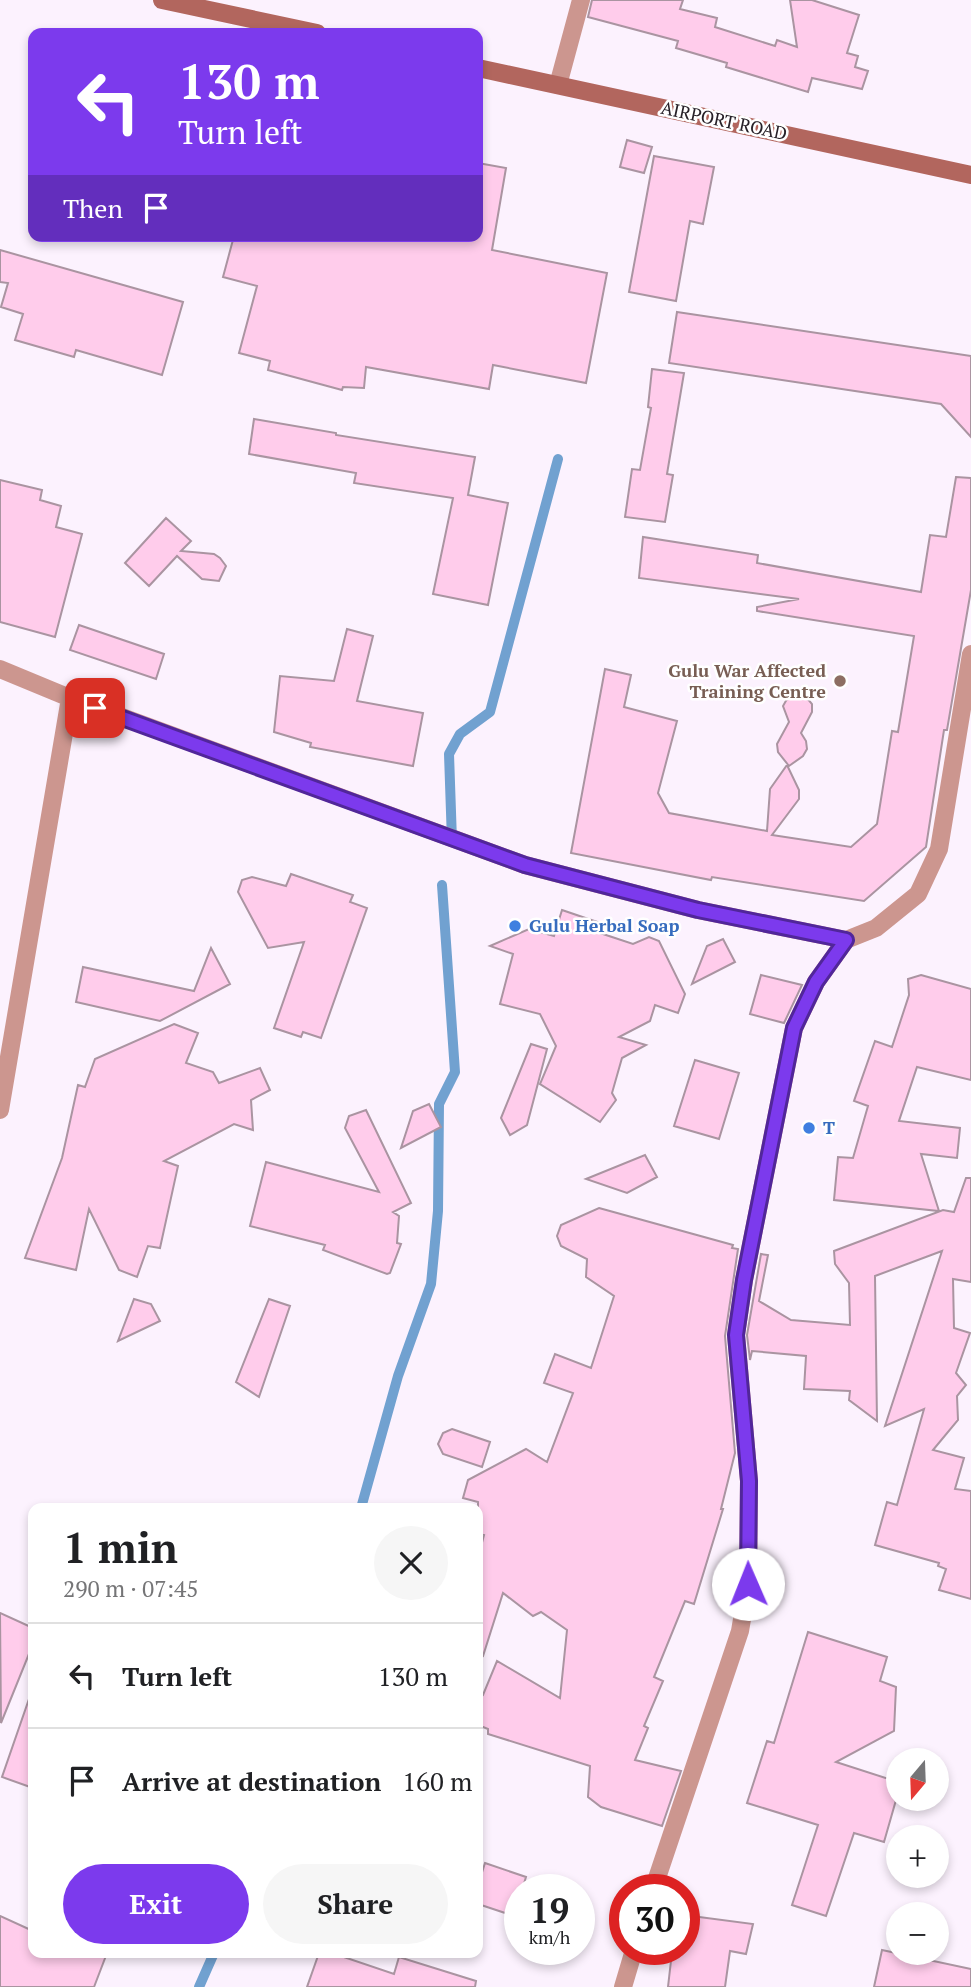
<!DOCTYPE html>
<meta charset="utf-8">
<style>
:root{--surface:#fff;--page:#f6f6f6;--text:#202124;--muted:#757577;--line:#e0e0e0;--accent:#7c3aed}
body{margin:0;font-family:"PT Serif",serif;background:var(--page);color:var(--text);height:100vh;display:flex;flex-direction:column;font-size:26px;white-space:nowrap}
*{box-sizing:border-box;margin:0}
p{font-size:23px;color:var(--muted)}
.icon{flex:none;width:38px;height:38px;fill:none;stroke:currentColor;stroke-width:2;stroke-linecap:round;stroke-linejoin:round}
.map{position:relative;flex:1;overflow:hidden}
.panel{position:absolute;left:28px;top:1503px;width:455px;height:455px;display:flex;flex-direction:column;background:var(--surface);border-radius:14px;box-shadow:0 4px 10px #0003}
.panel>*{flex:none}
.top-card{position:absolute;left:28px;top:28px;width:455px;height:214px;border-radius:14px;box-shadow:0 4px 10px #0003;background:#7c3aed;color:#fff;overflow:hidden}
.needle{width:46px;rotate:199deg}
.controls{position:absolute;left:886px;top:1748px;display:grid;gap:14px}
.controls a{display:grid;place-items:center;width:63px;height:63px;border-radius:50%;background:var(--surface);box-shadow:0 4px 10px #0003;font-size:35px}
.speed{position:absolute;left:504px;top:1874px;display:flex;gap:14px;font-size:35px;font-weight:700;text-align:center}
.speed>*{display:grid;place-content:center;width:91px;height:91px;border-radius:50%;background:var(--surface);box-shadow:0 4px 10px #0003;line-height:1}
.speed small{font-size:18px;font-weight:400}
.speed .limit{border:10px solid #d22;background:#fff;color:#111}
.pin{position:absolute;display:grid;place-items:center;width:60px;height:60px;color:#fff;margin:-30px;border-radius:14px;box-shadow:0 4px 10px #0006}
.me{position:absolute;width:77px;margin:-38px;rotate:359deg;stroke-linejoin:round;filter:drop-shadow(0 0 5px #0008)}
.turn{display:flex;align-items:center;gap:24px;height:147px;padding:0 35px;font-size:32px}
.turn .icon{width:91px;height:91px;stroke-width:2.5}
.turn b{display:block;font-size:49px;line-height:60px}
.then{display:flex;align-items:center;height:66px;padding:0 35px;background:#0003;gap:14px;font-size:26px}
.round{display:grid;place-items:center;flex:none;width:74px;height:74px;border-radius:37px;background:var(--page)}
.summary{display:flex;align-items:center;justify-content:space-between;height:119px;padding:0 35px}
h1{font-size:42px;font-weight:600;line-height:52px}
.action{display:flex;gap:14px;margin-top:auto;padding:14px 35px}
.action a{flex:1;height:80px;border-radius:42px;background:var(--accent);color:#fff;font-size:28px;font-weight:600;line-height:80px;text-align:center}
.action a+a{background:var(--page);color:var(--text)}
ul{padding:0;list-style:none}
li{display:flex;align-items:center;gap:21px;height:105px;padding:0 35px;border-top:2px solid var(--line)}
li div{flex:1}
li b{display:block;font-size:26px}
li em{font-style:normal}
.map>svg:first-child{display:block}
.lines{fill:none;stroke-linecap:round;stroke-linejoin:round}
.stream{stroke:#71a1d0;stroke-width:10}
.building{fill:#ffcceb;stroke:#aa94a1;stroke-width:2}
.street{stroke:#cc968f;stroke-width:18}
.secondary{stroke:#b2665e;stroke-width:18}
.route-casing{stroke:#51269a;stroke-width:18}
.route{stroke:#7c3aed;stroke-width:12}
.education-dot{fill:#8d6e63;stroke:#fff;stroke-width:2.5}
.shop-dot{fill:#3f7fe0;stroke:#fff;stroke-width:2.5}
.labels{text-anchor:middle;stroke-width:5;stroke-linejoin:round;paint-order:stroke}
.street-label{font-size:18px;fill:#272128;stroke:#fff}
.education-label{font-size:18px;font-weight:bold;fill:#785e54;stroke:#fff;text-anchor:end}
.shop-label{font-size:18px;font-weight:bold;fill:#366cbe;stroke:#fff;text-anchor:start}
</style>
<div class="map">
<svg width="971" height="1987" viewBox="0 0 971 1987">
<rect width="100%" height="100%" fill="#fcf2fe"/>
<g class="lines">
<!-- stream -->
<path class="stream" d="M452,841l-3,-87 11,-20 30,-22 68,-253
M361,1508l37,-132 33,-92 7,-73 1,-107 16,-32 -13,-187
M199,1987l15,-34"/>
</g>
<!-- building -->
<path class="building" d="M592,0h91l-3,9 37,9 -2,9 60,19 2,-6 20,7 -7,-47h22l47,15 -12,38 11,3 -3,11 13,4 -6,18 -50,-11 -4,14 -82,-25 1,-4 -51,-15 2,-7 -90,-24z
M627,140l25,7 -8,26 -24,-6z
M654,156l60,11 -11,57 -13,-3 -14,80 -47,-9z
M478,163l28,5 -14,82 115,23 -21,110 -93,-18 -4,24 -123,-22 -2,21 -21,-1 -1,3 -74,-20 2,-9 -31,-8 18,-67 -34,-9 11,-41h244z
M0,250l183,52 -21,73 -86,-25 -2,7 -59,-17 8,-26 -22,-7 7,-24 -8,-1z
M677,312l294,44v81l-30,-33 -272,-41z
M652,369l32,4 -17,101 6,1 -8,47 -40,-5 7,-48 8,1 11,-62 -3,-1z
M254,419l82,14v2l139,22 -7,38 40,8 -20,102 -55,-11 20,-96 -99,-15 2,-10 -107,-19z
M956,477l15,1v112l-24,140h-3l-18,117 -62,54 -152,-24 -1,3 -140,-27 34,-184 26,6 -7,32 53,14 -19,72 11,20 98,18 3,-42 17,-24 12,25v9l-27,36 79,12 26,-23 15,-93 6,1 16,-96 -157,-25v-4l42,-8 -160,-21 4,-41 115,18 -1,8 164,29 9,-57 16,2z
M0,480l42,10 -2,10 21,6 -5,21 26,7 -27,103 -55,-15z
M166,518l25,23 -10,10 33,3 6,4 6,8 -7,15 -17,-2 -25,-23 -28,30 -24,-23z
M79,625l85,29 -8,25 -86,-29z
M347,629l26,7 -16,65 66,12 -10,53 -103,-19 1,-4 -37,-11 6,-56 54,5z
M793,694l14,4 5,6v8l-11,21 5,8 1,8 -4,7 -14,10 -11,-14 -1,-8 12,-22 -6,-16 4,-7z
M291,874l62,21 -3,7 17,6 -46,130 -18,-6 -2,5 -27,-9 30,-86 -36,6 -30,-56 4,-12 10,-3 34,9z
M562,910l41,14 -3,9 33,11 16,-7 10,4 26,53 -7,19 -23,-8 -5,16 -31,16 27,8 -24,13 -10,35 4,7 -16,22 -60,-38 16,-38 -16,-32 -40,-10 13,-50 -23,-8 39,-17 25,7z
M723,939l12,23 -43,22 15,-38z
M211,948l19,36 -70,37 -84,-19 7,-35 111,24z
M761,975l41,10 -18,38 -34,-9z
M921,975l50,14v91l-54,-13 -18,54 61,7 -3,30 -36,-4 18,57 -105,-11 4,-43 15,1 15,-52 -14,-5 21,-60 17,6 17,-52 -1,-16z
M174,1024l24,9 -12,30 27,9 6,11 41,-15 10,22 -19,10 2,30 -19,-6 -70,37 14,5 -18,82 -12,-2 -11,31 -18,-7 -30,-61 -13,61 -51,-12 37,-100 16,-73 7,2 10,-28z
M531,1044l16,5 -20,76 -17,10 -9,-17z
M695,1060l44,13 -20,66 -45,-13z
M429,1104l12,23 -40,21 12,-37z
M366,1110l45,93 -18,9 6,4 -2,27 4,1 -11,29 -3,1 -64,-24 2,-5 -75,-19 16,-64 113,30 -34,-64 4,-12z
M645,1155l12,22 -30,16 -41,-14z
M966,1178h5v104l-18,-3 1,49 16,5 -14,40 10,12 -9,11 1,24 -25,30 31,8 -9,31 16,2v108l-32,-9 7,-21 -8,-3 1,-3 -64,-18 12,-43 10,3 27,-96 -39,17 57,-175 -67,25 2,145 -28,-21 1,-9 -46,-2 2,-33 -54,-5 -2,9 -3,-25 14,-81 7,1 -9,46 32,19 59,5 -1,-42 -14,-19 -1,-13 109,-41 11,2z
M599,1208l134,37 -1,3 6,1 -13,87 10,117 -14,56h2l-29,95 -9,-3 -31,76 9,4 -19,45 4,2 -13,32 46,11 -19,55 -61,-19 -13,-10 2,-31 -102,-32v-5l-10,-4v-32l5,2 14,-34 63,37 7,-68 -26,-18 -8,4 -30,-23 -20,63 -5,-1v-97l6,-23 -6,-1v-32l-15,-4 5,-18 58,-31 21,13 26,-69 -29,-10 11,-29 36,14 23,-72 -28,-19 1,-18 -26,-13 -4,-10 4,-11z
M134,1299l17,5 9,17 -42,20z
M269,1299l21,7 -31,91 -23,-15z
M452,1429l38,13 -8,25 -39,-13 -5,-10 5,-11z
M0,1613l33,15v16l-32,79z
M808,1632l79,25 -7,24 16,6 -2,44 -58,31 62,20v11l-14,49 -30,-9 -28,83 -34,-11 26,-80 -71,-22 20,-62 7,2z
M29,1699l4,1v88l-31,-11z
M485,1863l41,14 -12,39 -36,-12v-19z
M684,1915l69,9 -7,30 -16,-3 -5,36h-57l4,-35 12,-2z
M0,1916l33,15v22h74l-13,34h-94z
M882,1950l89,19v18h-97z
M319,1953h13l62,21 5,-17 77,24 -1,6h-168z"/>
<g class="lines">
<!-- street -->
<path class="street" d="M558,85l23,-85
M0,669l70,29 455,167 173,45 148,30 30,-12 42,-34 21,-45 32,-195
M0,1110l70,-412
M653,1890l87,-259 8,-47 1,-103 -13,-146 8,-55 50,-252 22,-46 30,-42
M623,1987l11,-37"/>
<!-- secondary -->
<path class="secondary" d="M162,0l155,33
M478,68l493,107"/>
</g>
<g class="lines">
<!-- route casing -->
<g class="route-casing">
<path id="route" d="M95,708l430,157 173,45 148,30 -30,42 -22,46 -50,252 -8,55 13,146 -1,103"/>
</g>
<!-- route -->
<use href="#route" class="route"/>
</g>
<!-- markers -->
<circle class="education-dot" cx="840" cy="681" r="7"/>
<g class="shop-dot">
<circle cx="515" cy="926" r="7"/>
<circle cx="809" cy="1128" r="7"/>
</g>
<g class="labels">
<!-- street labels -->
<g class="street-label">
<text transform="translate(724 121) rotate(12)" y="6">AIRPORT ROAD</text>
</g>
<!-- education labels -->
<g class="education-label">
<text x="826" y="677">Gulu War Affected<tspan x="826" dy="21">Training Centre</tspan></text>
</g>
<!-- shop labels -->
<g class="shop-label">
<text x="529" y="932">Gulu Herbal Soap</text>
<text x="823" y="1134">T</text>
</g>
</g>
</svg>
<div class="controls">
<a><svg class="needle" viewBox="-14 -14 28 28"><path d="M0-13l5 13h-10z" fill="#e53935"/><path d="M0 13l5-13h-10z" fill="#757577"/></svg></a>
<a>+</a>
<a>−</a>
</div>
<div class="speed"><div>19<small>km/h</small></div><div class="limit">30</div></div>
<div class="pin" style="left:95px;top:708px;background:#d93025"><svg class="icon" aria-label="arrive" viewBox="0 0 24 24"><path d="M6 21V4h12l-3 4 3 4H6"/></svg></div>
<svg class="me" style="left:748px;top:1584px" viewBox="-20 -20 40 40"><circle r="19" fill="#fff"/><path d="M0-13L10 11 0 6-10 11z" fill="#7c3aed"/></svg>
<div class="top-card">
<div class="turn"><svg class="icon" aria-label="left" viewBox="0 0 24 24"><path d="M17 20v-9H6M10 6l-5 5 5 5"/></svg><div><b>130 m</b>Turn left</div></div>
<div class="then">Then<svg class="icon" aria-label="arrive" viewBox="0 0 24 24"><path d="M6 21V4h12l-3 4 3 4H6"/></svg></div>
</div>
<section class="panel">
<div class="summary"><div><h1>1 min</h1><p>290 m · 07:45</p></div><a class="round"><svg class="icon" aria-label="close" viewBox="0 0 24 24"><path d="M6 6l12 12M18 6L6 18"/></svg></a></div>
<ul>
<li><svg class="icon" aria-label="left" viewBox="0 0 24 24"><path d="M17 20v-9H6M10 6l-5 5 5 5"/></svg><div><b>Turn left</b></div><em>130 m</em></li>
<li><svg class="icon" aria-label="arrive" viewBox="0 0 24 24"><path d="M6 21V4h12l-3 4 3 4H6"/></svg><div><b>Arrive at destination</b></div><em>160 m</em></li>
</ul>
<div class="action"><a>Exit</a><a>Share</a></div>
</section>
</div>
